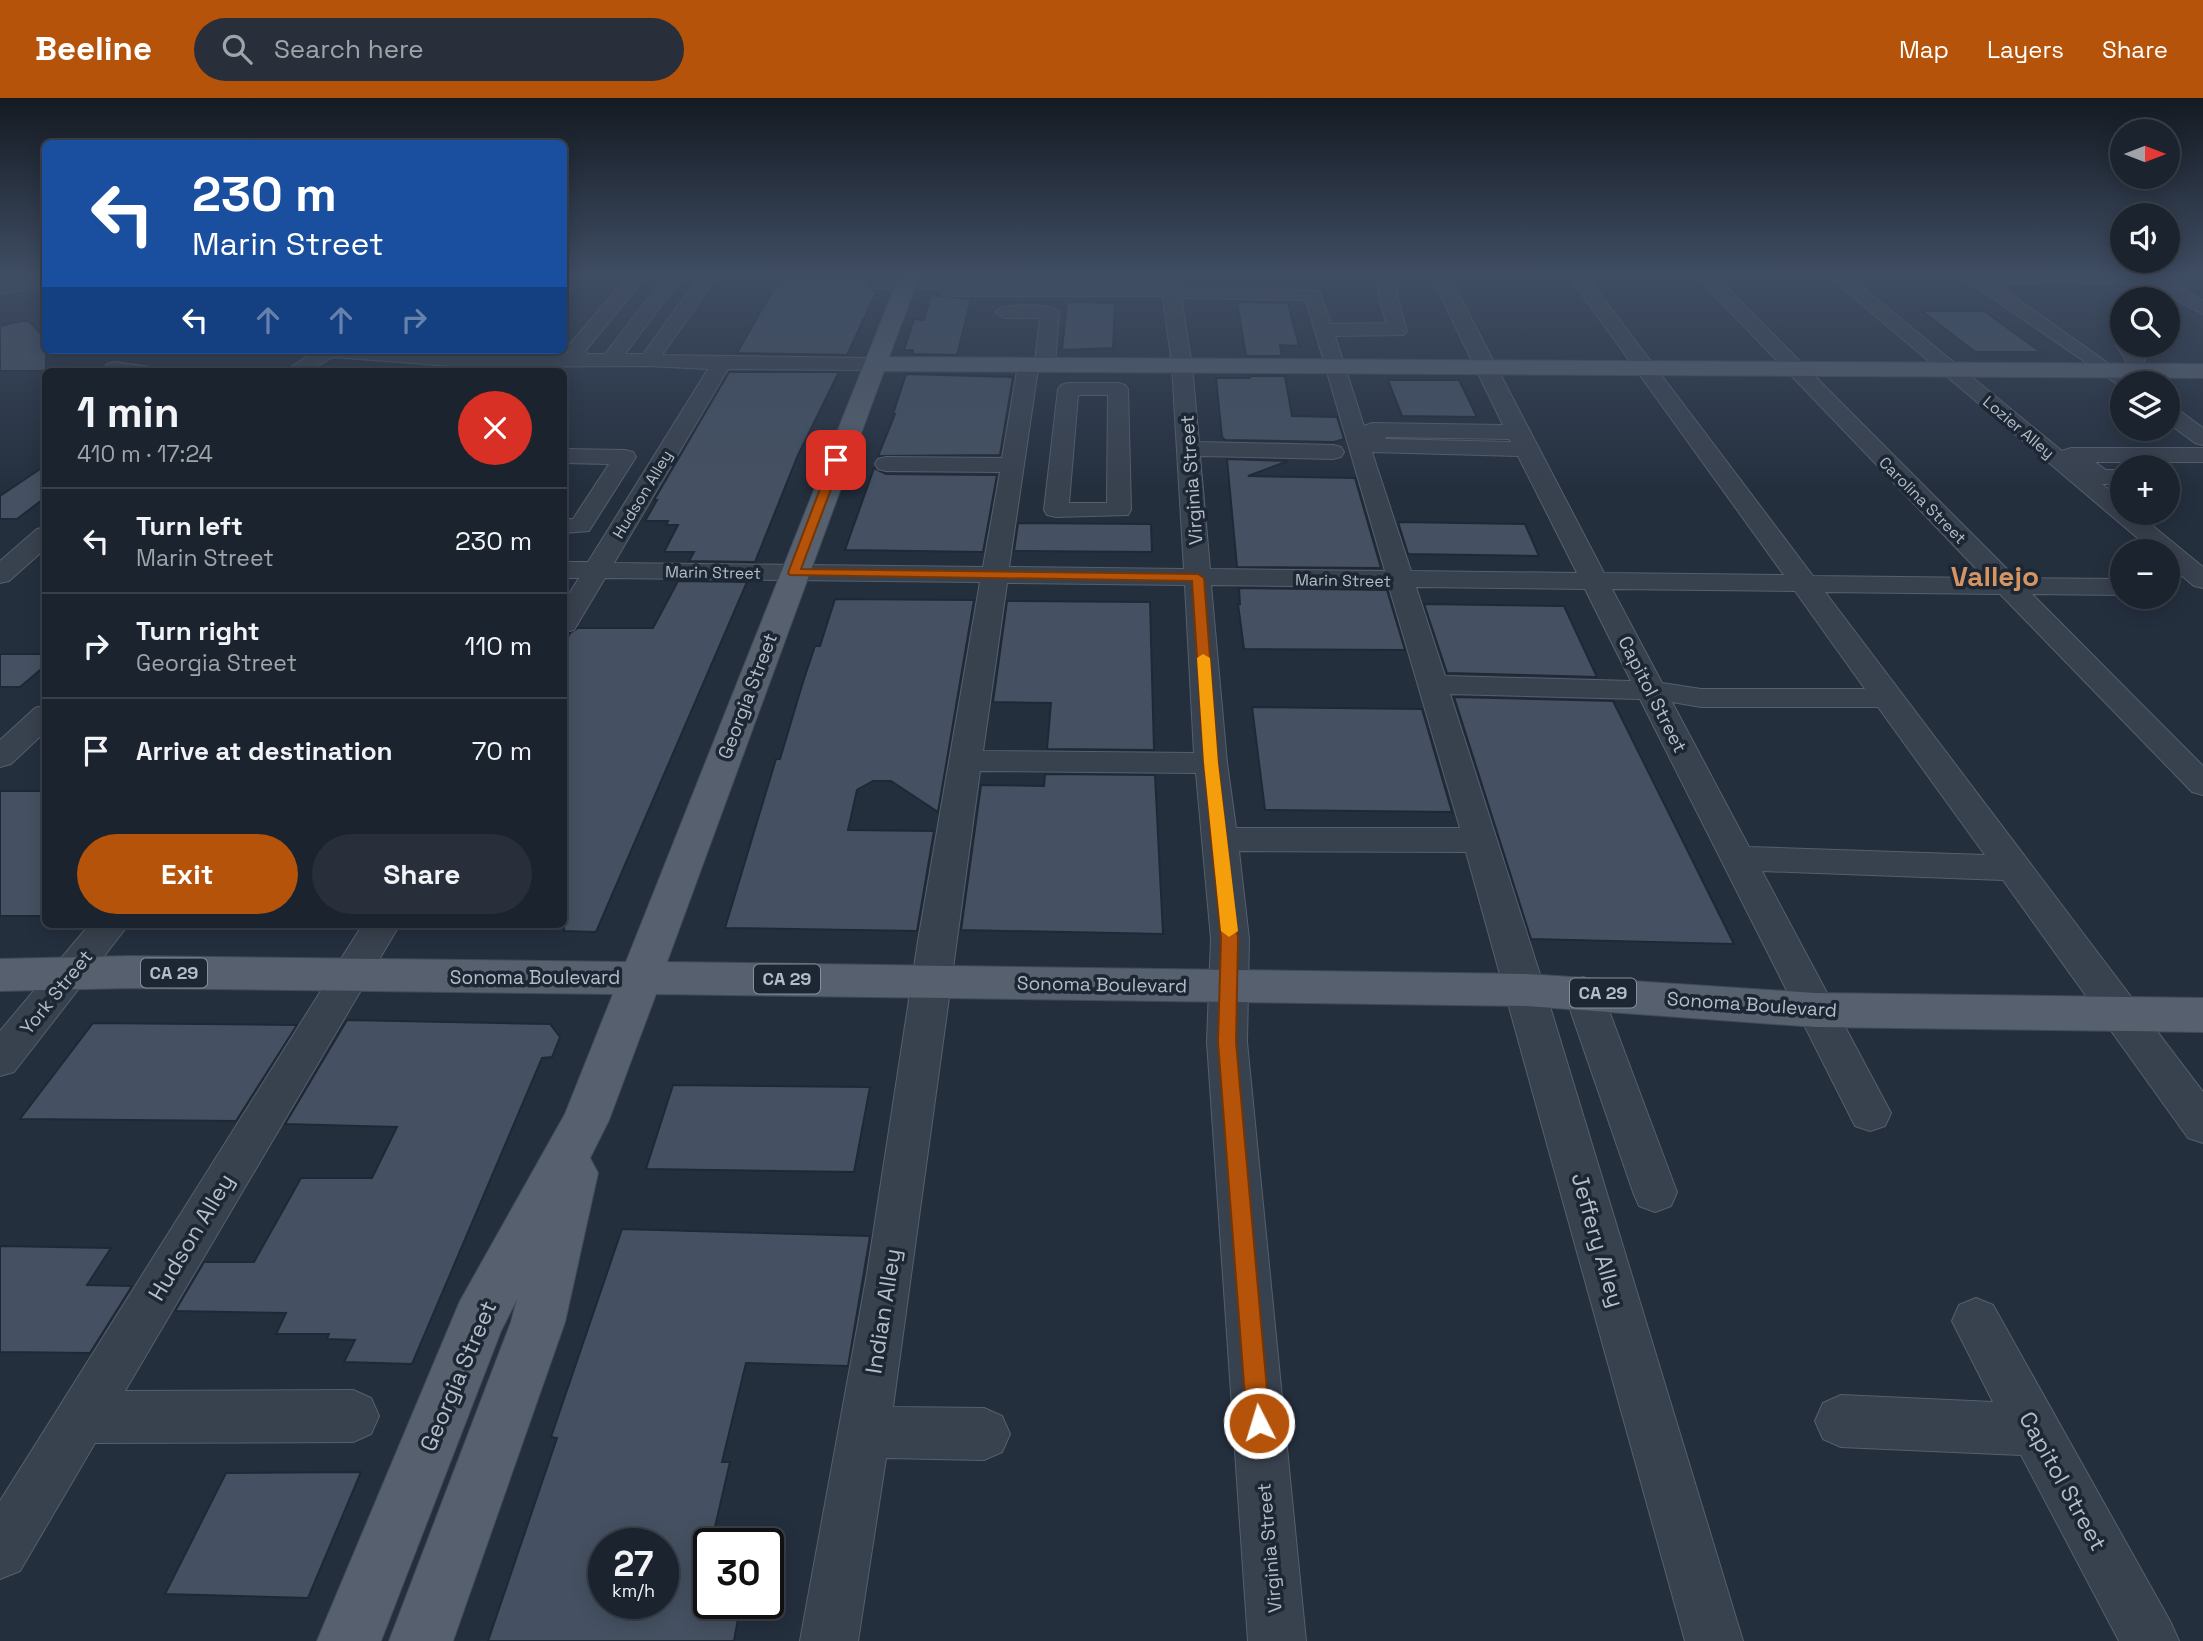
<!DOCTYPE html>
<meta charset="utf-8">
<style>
:root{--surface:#1b232e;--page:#282f3a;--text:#f1f3f6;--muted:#a0a4aa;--line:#39404a;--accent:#b45309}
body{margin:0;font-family:"Space Grotesk",sans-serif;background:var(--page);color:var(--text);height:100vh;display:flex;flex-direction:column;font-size:26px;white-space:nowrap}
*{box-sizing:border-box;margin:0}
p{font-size:23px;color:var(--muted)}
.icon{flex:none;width:38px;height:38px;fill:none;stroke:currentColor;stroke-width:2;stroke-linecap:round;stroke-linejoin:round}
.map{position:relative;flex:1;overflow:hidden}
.drawer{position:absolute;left:42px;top:270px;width:525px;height:560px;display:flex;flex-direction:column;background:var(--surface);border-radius:10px;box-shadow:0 4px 18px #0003,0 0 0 2px var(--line)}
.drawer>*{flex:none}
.hud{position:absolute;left:42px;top:42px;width:525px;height:214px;border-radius:10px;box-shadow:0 4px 18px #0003,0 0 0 2px var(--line);background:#1a4fa0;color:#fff;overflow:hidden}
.needle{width:46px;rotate:90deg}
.tools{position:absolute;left:2110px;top:21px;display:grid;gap:14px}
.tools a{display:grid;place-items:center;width:70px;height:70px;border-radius:50%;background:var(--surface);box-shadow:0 4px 18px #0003,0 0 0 2px var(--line);font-size:35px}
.speed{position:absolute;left:588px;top:1430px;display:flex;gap:14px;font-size:35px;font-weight:700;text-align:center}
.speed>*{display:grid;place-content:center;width:91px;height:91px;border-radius:50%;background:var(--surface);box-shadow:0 4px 18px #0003,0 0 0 2px var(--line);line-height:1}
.speed small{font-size:18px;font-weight:400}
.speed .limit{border:4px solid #111;border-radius:10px;background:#fff;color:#111}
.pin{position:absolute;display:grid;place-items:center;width:60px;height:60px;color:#fff;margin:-30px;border-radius:14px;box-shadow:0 4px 10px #0006}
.me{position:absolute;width:77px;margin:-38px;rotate:355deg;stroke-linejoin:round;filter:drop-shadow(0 0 5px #0008)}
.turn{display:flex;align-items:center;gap:24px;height:147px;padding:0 35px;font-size:32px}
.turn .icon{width:91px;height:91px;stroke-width:2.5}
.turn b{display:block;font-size:49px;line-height:60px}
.lanes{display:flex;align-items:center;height:66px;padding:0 35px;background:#0003;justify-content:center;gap:35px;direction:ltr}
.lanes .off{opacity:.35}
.round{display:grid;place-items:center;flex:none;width:74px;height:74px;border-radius:37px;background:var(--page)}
.summary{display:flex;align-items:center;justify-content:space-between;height:119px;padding:0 35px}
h1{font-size:42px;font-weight:700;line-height:52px}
.button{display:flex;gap:14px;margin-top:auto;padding:14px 35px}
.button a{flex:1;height:80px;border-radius:42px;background:var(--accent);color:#fff;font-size:28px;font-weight:700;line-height:80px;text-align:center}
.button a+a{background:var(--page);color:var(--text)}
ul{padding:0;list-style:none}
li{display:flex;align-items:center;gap:21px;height:105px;padding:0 35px;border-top:2px solid var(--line)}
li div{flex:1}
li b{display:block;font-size:26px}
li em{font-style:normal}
header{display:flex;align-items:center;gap:42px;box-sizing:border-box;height:98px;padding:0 35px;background:var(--accent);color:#fff}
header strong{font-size:33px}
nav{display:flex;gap:38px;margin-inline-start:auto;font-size:24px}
.search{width:490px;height:63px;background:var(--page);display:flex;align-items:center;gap:18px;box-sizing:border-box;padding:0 24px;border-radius:38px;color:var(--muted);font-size:26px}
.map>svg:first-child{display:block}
.building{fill:#455162;stroke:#1f2835;stroke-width:2;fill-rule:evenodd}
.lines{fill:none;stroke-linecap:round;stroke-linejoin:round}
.minor-casing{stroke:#565f6c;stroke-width:2}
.major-casing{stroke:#414a57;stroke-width:2}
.minor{fill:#38414e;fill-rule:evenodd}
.major{fill:#56606e;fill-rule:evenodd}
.route{fill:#b45309;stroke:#753606;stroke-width:2}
.slow{fill:#f59e0b}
.labels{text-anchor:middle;stroke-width:7;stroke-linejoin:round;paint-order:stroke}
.far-street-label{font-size:16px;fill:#b4bcc9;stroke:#1d2633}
.shield{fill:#1d2633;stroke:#878f9c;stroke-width:2}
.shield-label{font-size:18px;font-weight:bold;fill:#b4bcc9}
.street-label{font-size:19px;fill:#b4bcc9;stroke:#1d2633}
.near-street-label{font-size:23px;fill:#b4bcc9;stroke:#1d2633}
.far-town-label{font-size:28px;font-weight:bold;fill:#d59563;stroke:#1d2633}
</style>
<header>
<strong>Beeline</strong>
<div class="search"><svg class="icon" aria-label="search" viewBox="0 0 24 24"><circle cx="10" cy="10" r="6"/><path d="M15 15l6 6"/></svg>Search here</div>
<nav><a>Map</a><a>Layers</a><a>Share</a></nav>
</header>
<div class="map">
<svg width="2203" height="1543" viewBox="0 0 2203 1543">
<rect width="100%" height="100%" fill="#242f3e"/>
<!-- building -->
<path class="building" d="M782,176h102l-1,3h-9l-5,5 3,8 5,1 -30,64 -110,-2z
M931,197l40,4 -14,56 -45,-1 1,-4h-9l10,-31 10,1z
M1067,204l48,1 -2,45 -51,2z
M1237,204l51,1 11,43 -19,-1 2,11h-36z
M1922,213h62l57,41h-66z
M22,223h7l17,18v32h-46v-45z
M729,274h110l-41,83 -43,107 -66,-1 5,-9h-30l14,-27h-12l2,-4h-23l12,-21h-3z
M906,276l107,3 -13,78 -122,1 17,-42h-2z
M1250,278h35l7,40 45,1 7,22 -10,3 -109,-2 -3,-3 -6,-59h34z
M1388,282h71l18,37 -75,-1z
M1227,361l61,2 -40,15 107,2 26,90 -144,-1z
M46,367v32l-29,22h-17v-23z
M874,370l12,6 111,1 -14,77 -138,-2z
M1398,424l127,2 14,32 -131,-2z
M1018,425l133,1 1,28 -138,-1z
M678,483l69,1 -151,350 -32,-1v-286l6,-12 8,-5h75z
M1239,490l148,2 18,60 -161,-1 -6,-45h2z
M835,501l139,1 -36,212 -47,-31h-18l-16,9 -9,40 86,1 -17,100 -192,-3 51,-169h4l23,-77 12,-36h5z
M1007,503l143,1 4,148 -107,-1 4,-46 -58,-1z
M1424,506l140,2 33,71 -150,-4z
M0,556h46v11l-26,22h-20z
M1454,599l159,4 121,243 -203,-5z
M1252,609l170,2 30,103 -187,-2z
M1045,676l110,1 8,159 -202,-4 20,-145 63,1z
M0,693h46v125h-46z
M347,922l203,4 10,13 -8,20 -10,1 -130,306 -68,-2 11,-22 -28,-1 2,-5h-53l10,-21 -111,-2 29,-49h50l47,-84h71l25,-51 -112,-3z
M93,925l204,2 -61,96 -216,-2z
M673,987l197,2 -16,85 -208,-3z
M622,1131l248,7 -22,130 -102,-3 -24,99h8l-19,82h-2v12l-12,51 43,1 -6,33h-246l69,-203 -6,-1zM604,1446h59v62l-59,-1z
M0,1148l111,2 -24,37 45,1 -42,67 -90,-1z
M361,1374l-53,126 -143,-4 61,-121z"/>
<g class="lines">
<!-- minor casing -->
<g class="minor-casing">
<path id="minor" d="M630,176h18l-62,76 1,4h18l62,-80h18l-60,80h18l58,-80h18l-57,81 212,3 7,2 3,4 -3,4 -7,2 -146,-1 -114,194 369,4 17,-95 -114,-1 -8,-2 -3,-5 3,-5 8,-2 116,1 16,-93 3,-4h14l5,-43h-36l-9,-6c7,-9 57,-9 64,0l-4,53 -3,4h-14l-29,198 175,2 -12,-203 -9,-70h-215l-6,-1 -2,-6h-60l-6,-1 -3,-4 3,-4 76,-1 6,1 2,6h204l-2,-12h18l1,13 9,2 131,2 12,33 55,-1 -7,-27v-16l9,-5 9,5v16l10,35 -3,4 -69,1 29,90 8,-3 131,2 -73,-151h18l156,299 180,2 -217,-301h18l228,302 172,2 -291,-304h19l303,304 107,1v16l-91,-1 171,172v29l-11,-3 -192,-198 -175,-2 378,500v51l-15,-5 -185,-258 -241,-9 129,242 -6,13 -15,5 -15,-5 -215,-427 -190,-5 95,296 198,651h-58l-219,-789 -227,-1 10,88 -2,103 59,599h-58l-41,-599 4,-103 -15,-166 -216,-2 -87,636 91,1 18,8 8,18 -8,18 -18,8 -98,-2 -28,183h-58l67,-367 51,-333 62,-359 -375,-4 -31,52 -10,2v-30l15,-24h-15v-16h24l120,-193 -59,-3 -184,1 -132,-10 -24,14h-24l32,-21h79l69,5 102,-1 2,-9zM1181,200l125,2 79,271 -175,-2 -10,-113 133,3 8,-2 3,-5 -3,-5 -8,-2 -134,-3 -7,-76zM1385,339l124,2 2,3 -125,-3zM1372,354l146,4 59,117 -166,-2zM1007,485l178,2 9,168 -211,-2zM1211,487l178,2 71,241h-224l-9,-65zM1416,489l169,2 46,92 -186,-5zM1612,491l183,2 70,98h-164l-39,-6zM1672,604l29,5h177l107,148 -236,-8z
M1826,176h20l216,177 9,-3h132v14h-108l11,8h17v14h-21l21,17v12h14l66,54v21l-9,-2 -26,-22v-13h-15z
M1966,176h176l26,7 35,20v13l-47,-25 -16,-5 -145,-1 141,100h-13v5l-154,-106 -5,-6z
M46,178v10l-46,8v-10z
M564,183l6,1 3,10 -9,5z
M2123,242v5h13l9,15 -3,4h-14l-12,-19z
M114,264l36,5 3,4h-47l-2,-3 3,-4z
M1068,285h50l7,2 3,4 3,121 -3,5 -72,2 -9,-2 -3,-5 14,-121 3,-4zM1078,297h30l-1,108h-38z
M2168,309l8,1 27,20v17l-8,-2 -27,-20z
M564,351l61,1 8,2 3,5 -47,74 -25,2v-14h9l36,-55 -45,-1z
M46,429v21l-37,33 -9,2v-22l37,-32z
M46,607v26l-35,33 -11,3v-27l35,-32z
M90,826h39l-115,148 -14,4v-45z
M363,826h37l-275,467 228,-1 18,8 8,18 -8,18 -18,8 -258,1 -75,128 -20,8v-78z
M1583,879l14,5 5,10 75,200 -6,14 -16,6 -16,-6 -6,-14 -69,-200 5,-10z
M1976,1200l17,7 177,316 9,20h-60l-98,-186 -180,-8 -18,-8 -8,-18 8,-18 18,-8 152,7 -41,-81 7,-16z"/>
</g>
<!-- major casing -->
<g class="major-casing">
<path id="major" d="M900,176h20l-31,83 1314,7v14l-1319,-7 -217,591 859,12 290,19 387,5v34l-387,-5 -290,-21 -870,-12 -47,126 -19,38 8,15 -33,149 -112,319h-64l122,-319 6,-23 -16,32 -120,310h-64l143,-340 105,-187 48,-120 -483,-6 -130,3v-32l130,-3 496,6z"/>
</g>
<!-- minor -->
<use href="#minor" class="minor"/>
<!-- major -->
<use href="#major" class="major"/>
</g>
<!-- sky -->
<linearGradient id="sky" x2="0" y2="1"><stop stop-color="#141a22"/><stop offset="0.45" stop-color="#3f4d63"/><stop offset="1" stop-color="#3f4d63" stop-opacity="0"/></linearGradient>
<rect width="2203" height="392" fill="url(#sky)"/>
<!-- route -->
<path class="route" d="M836,358l6,4 -41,109 397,5 6,4 14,185 20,176 -2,103 34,381 -3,9 -8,3 -9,-3 -3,-9 -29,-381 3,-103 -17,-176 -12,-182 -402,-6 -2,-2 43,-113z"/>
<!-- slow -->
<path class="slow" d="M1203,556l7,4 8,105 20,168 -9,6 -8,-6 -17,-168 -7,-105z"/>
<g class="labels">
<!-- far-street labels -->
<g class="far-street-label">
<text transform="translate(2019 329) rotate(40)" y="6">Lozier Alley</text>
<text transform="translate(642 396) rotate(-59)" y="6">Hudson Alley</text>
<text transform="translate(1923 402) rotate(45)" y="6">Carolina Street</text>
<text transform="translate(713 474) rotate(1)" y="6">Marin Street</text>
<text transform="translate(1343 482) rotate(1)" y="6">Marin Street</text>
</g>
<!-- shield labels -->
<g class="shield">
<rect x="141" y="860.5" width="66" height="29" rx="5"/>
<rect x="754" y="866.5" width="66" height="29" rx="5"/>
<rect x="1570" y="880.5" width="66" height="29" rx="5"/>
</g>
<g class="shield-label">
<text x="174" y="881">CA 29</text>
<text x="787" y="887">CA 29</text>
<text x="1603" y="901">CA 29</text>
</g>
<!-- street labels -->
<g class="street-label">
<text transform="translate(1191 382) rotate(-94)" y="7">Virginia Street</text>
<text transform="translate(1653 596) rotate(63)" y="7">Capitol Street</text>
<text transform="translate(747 598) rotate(-69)" y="7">Georgia Street</text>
<text x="535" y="886">Sonoma Boulevard</text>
<text transform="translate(1102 886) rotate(1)" y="7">Sonoma Boulevard</text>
<text transform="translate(56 894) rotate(-51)" y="7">York Street</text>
<text transform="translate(1752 906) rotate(4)" y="7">Sonoma Boulevard</text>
<text transform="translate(1269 1450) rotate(-95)" y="7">Virginia Street</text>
</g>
<!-- near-street labels -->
<g class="near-street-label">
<text transform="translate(191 1139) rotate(-59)" y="8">Hudson Alley</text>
<text transform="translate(1598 1142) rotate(74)" y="8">Jeffery Alley</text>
<text transform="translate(883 1213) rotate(-81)" y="8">Indian Alley</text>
<text transform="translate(458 1278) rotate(-67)" y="8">Georgia Street</text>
<text transform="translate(2063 1383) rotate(61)" y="8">Capitol Street</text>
</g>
<!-- far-town labels -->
<g class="far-town-label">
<text x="1995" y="488">Vallejo</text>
</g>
</g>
</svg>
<div class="tools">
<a><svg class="needle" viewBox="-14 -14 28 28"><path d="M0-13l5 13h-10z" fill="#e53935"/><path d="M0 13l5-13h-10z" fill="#a0a4aa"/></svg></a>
<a><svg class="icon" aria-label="sound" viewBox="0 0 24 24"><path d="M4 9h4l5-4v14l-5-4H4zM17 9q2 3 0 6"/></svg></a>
<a><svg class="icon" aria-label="search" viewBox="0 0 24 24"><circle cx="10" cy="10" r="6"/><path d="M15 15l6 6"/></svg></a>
<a><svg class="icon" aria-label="layers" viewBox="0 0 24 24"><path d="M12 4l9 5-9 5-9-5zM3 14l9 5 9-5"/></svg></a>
<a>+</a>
<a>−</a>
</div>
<div class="speed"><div>27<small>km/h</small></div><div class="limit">30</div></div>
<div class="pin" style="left:836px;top:362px;background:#d93025"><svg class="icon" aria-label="arrive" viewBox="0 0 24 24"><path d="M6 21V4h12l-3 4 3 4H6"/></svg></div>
<svg class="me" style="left:1259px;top:1325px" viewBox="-20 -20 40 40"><circle r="17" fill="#b45309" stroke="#fff" stroke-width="3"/><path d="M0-11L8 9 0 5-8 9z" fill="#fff"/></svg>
<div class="hud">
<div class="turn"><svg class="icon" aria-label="left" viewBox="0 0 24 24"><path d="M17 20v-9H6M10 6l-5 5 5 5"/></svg><div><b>230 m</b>Marin Street</div></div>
<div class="lanes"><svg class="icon" aria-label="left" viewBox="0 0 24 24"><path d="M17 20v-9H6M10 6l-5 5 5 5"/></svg><svg class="icon off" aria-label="ahead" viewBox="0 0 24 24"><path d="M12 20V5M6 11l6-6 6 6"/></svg><svg class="icon off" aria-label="ahead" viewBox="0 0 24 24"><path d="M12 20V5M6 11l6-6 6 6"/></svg><svg class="icon off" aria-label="right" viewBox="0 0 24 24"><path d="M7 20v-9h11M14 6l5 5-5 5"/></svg></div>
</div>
<section class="drawer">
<div class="summary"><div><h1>1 min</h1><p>410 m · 17:24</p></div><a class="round" style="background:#d93025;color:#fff"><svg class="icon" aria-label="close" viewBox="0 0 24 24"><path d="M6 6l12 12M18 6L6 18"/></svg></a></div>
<ul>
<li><svg class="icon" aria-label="left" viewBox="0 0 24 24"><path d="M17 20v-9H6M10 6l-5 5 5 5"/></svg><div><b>Turn left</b><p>Marin Street</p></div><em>230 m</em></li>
<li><svg class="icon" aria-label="right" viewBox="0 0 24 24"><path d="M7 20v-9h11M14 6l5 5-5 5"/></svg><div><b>Turn right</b><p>Georgia Street</p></div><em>110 m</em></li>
<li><svg class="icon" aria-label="arrive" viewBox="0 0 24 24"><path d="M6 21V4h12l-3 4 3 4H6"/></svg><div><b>Arrive at destination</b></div><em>70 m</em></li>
</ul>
<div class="button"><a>Exit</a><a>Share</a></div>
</section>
</div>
